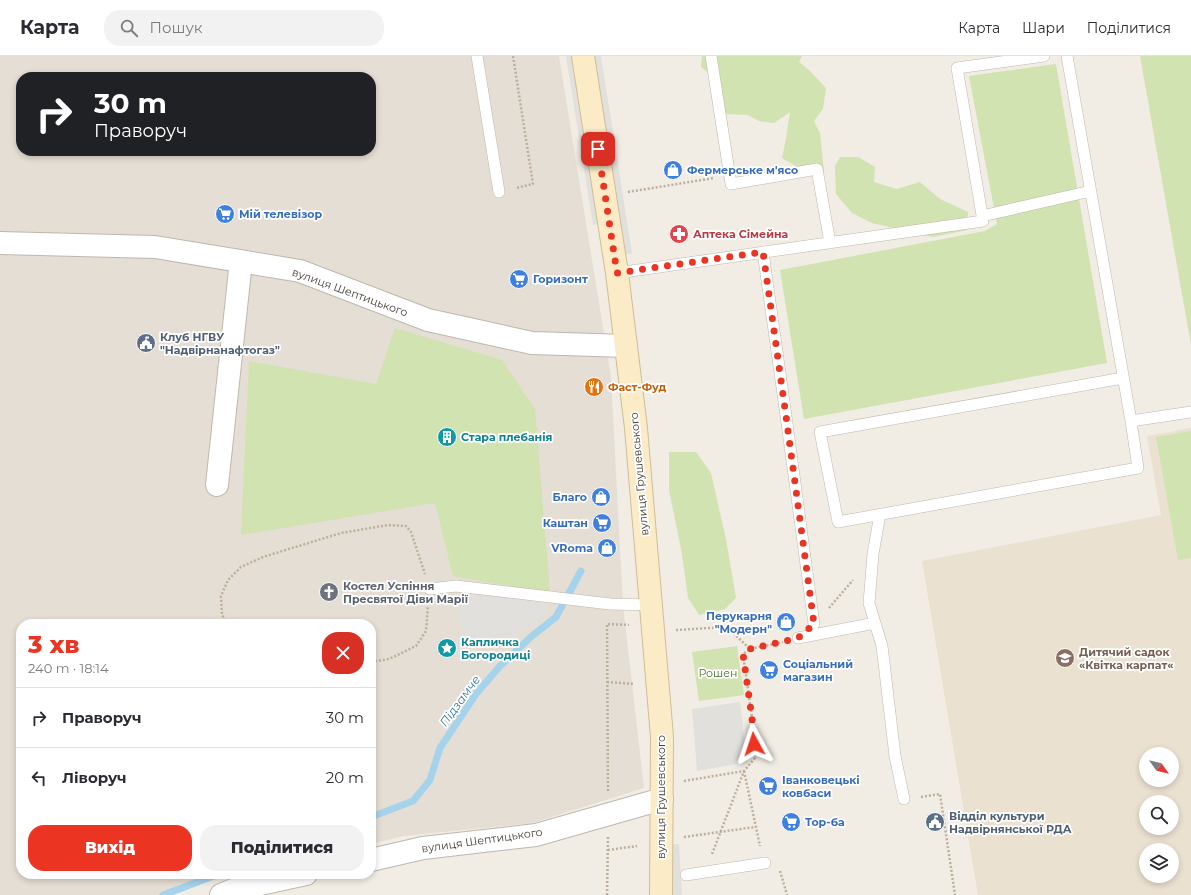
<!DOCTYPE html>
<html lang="uk">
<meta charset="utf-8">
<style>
:root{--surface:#fff;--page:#f2f2f3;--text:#2b2b33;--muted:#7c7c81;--line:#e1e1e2;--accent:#eb3422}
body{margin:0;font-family:Montserrat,sans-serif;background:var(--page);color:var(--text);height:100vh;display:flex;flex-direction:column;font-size:15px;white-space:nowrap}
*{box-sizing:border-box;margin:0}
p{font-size:13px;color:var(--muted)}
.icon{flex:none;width:22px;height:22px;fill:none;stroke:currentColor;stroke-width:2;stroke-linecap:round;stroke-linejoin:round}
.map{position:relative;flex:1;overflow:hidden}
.side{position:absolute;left:16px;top:563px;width:360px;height:260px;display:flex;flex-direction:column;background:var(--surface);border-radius:16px;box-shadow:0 2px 6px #0003}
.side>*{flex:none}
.top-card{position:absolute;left:16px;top:16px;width:360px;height:84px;border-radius:16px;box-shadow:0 2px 6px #0003;background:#202124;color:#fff;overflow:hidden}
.needle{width:26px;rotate:124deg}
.controls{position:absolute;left:1139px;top:691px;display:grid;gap:8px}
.controls a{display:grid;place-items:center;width:40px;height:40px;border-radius:50%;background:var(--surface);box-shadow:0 2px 6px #0003;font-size:20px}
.pin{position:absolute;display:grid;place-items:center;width:34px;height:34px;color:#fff;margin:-17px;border-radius:8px;box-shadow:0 2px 6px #0006}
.me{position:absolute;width:44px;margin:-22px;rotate:355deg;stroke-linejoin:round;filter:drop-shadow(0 0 3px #0008)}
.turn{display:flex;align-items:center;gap:14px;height:84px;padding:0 12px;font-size:18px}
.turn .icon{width:52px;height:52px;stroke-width:2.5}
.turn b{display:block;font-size:28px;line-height:34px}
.round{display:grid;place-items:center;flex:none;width:42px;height:42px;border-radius:16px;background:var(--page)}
.summary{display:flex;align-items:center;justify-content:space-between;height:68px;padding:0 12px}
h1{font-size:24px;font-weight:800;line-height:30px;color:var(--accent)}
.primary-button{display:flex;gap:8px;margin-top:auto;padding:8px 12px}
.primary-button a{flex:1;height:46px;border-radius:16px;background:var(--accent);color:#fff;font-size:16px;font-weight:800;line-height:46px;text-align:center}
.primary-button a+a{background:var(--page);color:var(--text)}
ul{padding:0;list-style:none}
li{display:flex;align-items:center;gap:12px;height:60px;padding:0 12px;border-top:1px solid var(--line)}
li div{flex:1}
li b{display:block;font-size:15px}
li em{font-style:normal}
header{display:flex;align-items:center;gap:24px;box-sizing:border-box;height:56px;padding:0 20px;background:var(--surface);border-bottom:1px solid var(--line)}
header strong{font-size:19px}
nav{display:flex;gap:22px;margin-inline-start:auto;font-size:14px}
.search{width:280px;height:36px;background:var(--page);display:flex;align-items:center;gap:10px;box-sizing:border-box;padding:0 14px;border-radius:16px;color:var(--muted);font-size:15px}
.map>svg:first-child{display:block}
.residential{fill:#e5ded4;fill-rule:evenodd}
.education{fill:#eae1d0;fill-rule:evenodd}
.green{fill:#d0e3b0}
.parking{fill:#e2e0dd}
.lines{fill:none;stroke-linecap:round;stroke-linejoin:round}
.stream{stroke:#a5d3eb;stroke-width:7}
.lane-casing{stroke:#bfb7ac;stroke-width:12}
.street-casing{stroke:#bfb7ac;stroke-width:24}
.secondary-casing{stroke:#cebd97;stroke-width:24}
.path{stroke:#bdaf9b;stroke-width:2.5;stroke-dasharray:2 2;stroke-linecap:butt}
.lane{stroke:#fff;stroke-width:11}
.street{stroke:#fff;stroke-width:22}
.secondary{stroke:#fbebc6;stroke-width:22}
.route{stroke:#eb3422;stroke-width:7;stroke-dasharray:0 12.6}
.labels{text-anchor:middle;stroke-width:3.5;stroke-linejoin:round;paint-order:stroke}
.shop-label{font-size:11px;font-weight:bold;fill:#366cbe;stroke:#fff;text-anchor:start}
.health-label{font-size:11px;font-weight:bold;fill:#be3a42;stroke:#fff;text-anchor:start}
.street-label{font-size:11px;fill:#433d35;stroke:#fff}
.service-label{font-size:11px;font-weight:bold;fill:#4e5e75;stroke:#fff;text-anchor:start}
.food-label{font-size:11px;font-weight:bold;fill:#c56008;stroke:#fff;text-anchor:start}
.culture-label{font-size:11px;font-weight:bold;fill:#0d838f;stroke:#fff;text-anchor:start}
.worship-label{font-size:11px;font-weight:bold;fill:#5b616d;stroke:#fff;text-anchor:start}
.education-label{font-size:11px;font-weight:bold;fill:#785e54;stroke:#fff;text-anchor:start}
.park-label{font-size:11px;fill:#4b712d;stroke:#fff}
.water-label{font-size:12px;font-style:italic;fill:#347aa0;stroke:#fff}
</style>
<header>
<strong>Карта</strong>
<div class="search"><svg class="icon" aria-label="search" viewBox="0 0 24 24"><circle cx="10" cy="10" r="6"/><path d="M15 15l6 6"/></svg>Пошук</div>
<nav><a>Карта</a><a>Шари</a><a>Поділитися</a></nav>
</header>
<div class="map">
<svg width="1191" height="839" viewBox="0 0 1191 839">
<rect width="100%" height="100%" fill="#f1ede5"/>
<!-- residential -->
<path class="residential" d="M0,0h559l52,321 12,228 21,183 -112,35 -128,13 -33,8v-220h-350v250h214l-11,2 -55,19h-169zM21,21h350v74h-350z"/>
<!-- education -->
<path class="education" d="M1191,372v467h-213l-56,-334 239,-46 -14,-79zM1146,698h26v26h-26zM1146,746h26v26h-26zM1146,794h26v26h-26z"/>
<!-- green -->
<path class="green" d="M702,0h100l-3,6 10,8 17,18 -3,21 -9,12 6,12 4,38 -15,3 -27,-16 4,-19 4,-27 -16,11 -15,-2 -11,-6 -23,-1 -8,-34 -16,-13z
M1140,0h51v289z
M1056,8l51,299 -303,56 -24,-149 205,-39 12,-7 -28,-148z
M840,101h18l17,10 -1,15 23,7 23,-7 20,17 28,13 -1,18 -34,7 -61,-14 -20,-10 -16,-19 -1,-28z
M395,272l107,32 33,49 15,184 -97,-17 -18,-73 -194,32 8,-174 127,23z
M1191,375v127l-13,2 -22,-123z
M669,396h27l15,21 15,66 10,59 -11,11 -26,6 -11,-17 -6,-44 -13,-64z
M737,590l7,49 -45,6 -7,-49z"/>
<!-- parking -->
<path class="parking" d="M566,0h11l28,167 -12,2z
M591,0h10l31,197 -10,3z
M456,530l91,10 -1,19 -39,31 -44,-4z
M740,646l7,60 -50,9 -5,-62z
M679,788l3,51h-15l-1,-50z"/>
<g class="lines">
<!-- stream -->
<path class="stream" d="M371,761l42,-16 17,-21 10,-32 36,-54 24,-28 32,-30 24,-19 25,-46
M163,839l56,-21"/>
<!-- lane casing -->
<g class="lane-casing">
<path id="lane" d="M477,0l22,136
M711,0l20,128 86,-15 13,74
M1067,0l64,365 7,47 -300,54 -18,-90 303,-54
M982,160l109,-25
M763,196l23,164 28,208
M617,217l366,-52 -26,-153 87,-12
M1131,365l60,-9
M880,458l-7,40 -4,49 13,43 13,110 9,43
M430,533l26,-3 154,18 41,1
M798,582l77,-15
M686,819l79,-12"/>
</g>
<!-- street casing -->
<g class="street-casing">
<path id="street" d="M0,187l155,4 145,24 128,49 104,23 94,3
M217,429l24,-224
M371,804l52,-12 113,-13 126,-36
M221,839l12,-5 73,-16"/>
</g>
<!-- secondary casing -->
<g class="secondary-casing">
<path id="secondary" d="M583,0l34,217 19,155 26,309 -1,158"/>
</g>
<!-- path -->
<path class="path" d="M513,0l20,128 -17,4
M628,136l86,-14
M829,552l24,-28
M228,568l-6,-9 -1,-19 7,-16 13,-13 22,-10 78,-24 47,-8 18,1 5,6 14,42
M676,574l51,-3 23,22
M371,606l18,-3 27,-13 10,-15 2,-25
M607,626l28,2
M744,715l16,75
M684,725l60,-10 11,-13 -3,-40 -9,-64 7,-5 33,-7
M608,735l-1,-167 22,1
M921,741l19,-3 15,101
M684,781l71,-10
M608,794l29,-4
M712,798l32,-83
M780,815l7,24
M607,839l1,-58"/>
<!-- lane -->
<use href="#lane" class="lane"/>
<!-- street -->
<use href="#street" class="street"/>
<!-- secondary -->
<use href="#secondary" class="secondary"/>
</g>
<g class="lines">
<!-- route -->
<path class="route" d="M598,93l19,124 146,-21 23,164 28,208 -16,14 -48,11 -7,5 9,64 2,26"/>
</g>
<!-- icons -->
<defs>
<g id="shop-disc" transform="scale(1)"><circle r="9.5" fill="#3f7fe0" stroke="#fff"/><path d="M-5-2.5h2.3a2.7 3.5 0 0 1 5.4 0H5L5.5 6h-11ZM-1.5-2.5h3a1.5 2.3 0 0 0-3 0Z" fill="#fff"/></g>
<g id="supermarket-disc" transform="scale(1)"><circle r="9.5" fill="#3f7fe0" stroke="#fff"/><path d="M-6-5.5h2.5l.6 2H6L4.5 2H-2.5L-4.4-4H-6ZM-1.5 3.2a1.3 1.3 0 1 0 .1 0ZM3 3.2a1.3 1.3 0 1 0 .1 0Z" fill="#fff"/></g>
<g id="pharmacy-disc" transform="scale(1)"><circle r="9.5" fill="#e0444e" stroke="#fff"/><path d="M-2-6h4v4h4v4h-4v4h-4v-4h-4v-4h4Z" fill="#fff"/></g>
<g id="civic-disc" transform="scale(1)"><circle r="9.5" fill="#5c6f8a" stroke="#fff"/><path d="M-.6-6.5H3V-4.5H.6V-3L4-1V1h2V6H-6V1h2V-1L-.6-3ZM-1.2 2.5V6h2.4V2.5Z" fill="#fff"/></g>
<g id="restaurant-disc" transform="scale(1)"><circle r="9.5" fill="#e8710a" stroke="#fff"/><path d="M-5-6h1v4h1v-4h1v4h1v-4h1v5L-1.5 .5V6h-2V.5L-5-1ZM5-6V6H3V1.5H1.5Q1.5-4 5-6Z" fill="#fff"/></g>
<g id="building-disc" transform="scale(1)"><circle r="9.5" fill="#0f9aa8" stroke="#fff"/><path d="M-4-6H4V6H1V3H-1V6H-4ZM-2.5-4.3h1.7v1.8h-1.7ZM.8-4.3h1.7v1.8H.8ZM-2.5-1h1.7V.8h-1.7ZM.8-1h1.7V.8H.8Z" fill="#fff"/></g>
<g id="church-disc" transform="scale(1)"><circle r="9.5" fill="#6b7280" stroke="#fff"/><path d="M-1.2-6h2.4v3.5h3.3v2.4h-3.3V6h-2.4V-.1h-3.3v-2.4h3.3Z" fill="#fff"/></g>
<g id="sight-disc" transform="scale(1)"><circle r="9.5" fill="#0f9aa8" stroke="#fff"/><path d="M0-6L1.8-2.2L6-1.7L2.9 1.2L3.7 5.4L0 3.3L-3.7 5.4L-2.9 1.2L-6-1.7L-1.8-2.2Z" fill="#fff"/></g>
<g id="school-disc" transform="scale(1)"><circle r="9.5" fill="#8d6e63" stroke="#fff"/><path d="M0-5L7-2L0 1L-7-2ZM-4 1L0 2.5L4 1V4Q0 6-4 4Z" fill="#fff"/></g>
</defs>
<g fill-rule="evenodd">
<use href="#shop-disc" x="673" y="114"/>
<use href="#supermarket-disc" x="225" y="158"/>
<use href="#pharmacy-disc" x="679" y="178"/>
<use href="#supermarket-disc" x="519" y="223"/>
<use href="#civic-disc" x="146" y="287"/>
<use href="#restaurant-disc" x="594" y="331"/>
<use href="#building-disc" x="447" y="381"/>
<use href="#shop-disc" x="601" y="441"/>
<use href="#supermarket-disc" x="602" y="467"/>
<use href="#shop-disc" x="607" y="492"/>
<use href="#church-disc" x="329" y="536"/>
<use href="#shop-disc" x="786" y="566"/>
<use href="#sight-disc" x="447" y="592"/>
<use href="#school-disc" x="1065" y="602"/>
<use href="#supermarket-disc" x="769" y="614"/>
<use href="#supermarket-disc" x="768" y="730"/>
<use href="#supermarket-disc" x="791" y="766"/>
<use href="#civic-disc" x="935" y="766"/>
</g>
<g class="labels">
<!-- shop labels -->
<g class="shop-label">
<text x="687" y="118">Фермерське м'ясо</text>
<text x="239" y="162">Мій телевізор</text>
<text x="533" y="227">Горизонт</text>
<text x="587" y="445" text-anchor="end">Благо</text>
<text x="588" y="471" text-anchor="end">Каштан</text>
<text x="593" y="496" text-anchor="end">VRoma</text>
<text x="772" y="564" text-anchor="end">Перукарня<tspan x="772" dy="13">"Модерн"</tspan></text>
<text x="783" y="612">Соціальний<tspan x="783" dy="13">магазин</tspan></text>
<text x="782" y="728">Іванковецькі<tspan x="782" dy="13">ковбаси</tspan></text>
<text x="805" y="770">Тор-ба</text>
</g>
<!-- health labels -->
<g class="health-label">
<text x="693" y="182">Аптека Сімейна</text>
</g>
<!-- street labels -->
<g class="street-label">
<text transform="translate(350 236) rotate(20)" y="4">вулиця Шептицького</text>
<text transform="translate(639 418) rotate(-95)" y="4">вулиця Грушевського</text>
<text transform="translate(661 741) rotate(-90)" y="4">вулиця Грушевського</text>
<text transform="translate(482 784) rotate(-8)" y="4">вулиця Шептицького</text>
</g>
<!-- service labels -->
<g class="service-label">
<text x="160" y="285">Клуб НГВУ<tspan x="160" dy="13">"Надвірнанафтогаз"</tspan></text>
<text x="949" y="764">Відділ культури<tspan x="949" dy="13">Надвірнянської РДА</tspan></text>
</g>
<!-- food labels -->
<g class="food-label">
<text x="608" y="335">Фаст-Фуд</text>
</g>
<!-- culture labels -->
<g class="culture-label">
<text x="461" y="385">Стара плебанія</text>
<text x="461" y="590">Капличка<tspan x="461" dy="13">Богородиці</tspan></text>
</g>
<!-- worship labels -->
<g class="worship-label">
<text x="343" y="534">Костел Успіння<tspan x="343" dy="13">Пресвятої Діви Марії</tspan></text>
</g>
<!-- education labels -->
<g class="education-label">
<text x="1079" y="600">Дитячий садок<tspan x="1079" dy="13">«Квітка карпат«</tspan></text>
</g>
<!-- park labels -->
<g class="park-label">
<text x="718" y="621">Рошен</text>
</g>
<!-- water labels -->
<g class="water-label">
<text transform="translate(460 645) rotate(-54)" y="4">Підзамче</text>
</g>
</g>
</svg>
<div class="controls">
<a><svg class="needle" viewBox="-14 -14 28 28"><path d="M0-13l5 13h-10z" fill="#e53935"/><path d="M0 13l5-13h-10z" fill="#7c7c81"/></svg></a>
<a><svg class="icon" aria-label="search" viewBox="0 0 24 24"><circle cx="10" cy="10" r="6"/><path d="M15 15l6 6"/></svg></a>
<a><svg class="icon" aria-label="layers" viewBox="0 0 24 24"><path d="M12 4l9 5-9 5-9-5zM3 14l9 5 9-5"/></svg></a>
</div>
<div class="pin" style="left:598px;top:93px;background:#d93025"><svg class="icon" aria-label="arrive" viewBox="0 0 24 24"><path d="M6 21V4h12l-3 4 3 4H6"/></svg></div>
<svg class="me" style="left:754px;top:688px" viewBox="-20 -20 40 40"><path d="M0-17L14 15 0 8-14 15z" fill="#eb3422" stroke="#fff" stroke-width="4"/></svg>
<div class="top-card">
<div class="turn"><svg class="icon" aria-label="right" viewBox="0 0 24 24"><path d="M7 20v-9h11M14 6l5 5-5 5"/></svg><div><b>30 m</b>Праворуч</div></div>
</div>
<section class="side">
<div class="summary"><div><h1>3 хв</h1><p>240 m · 18:14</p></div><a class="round" style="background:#d93025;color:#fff"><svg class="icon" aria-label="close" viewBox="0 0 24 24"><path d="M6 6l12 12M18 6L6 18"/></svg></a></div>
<ul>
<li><svg class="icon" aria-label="right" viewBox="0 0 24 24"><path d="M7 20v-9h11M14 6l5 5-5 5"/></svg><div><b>Праворуч</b></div><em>30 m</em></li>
<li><svg class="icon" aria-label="left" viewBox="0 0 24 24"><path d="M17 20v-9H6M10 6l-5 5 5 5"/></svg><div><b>Ліворуч</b></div><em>20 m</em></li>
</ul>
<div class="primary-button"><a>Вихід</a><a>Поділитися</a></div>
</section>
</div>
